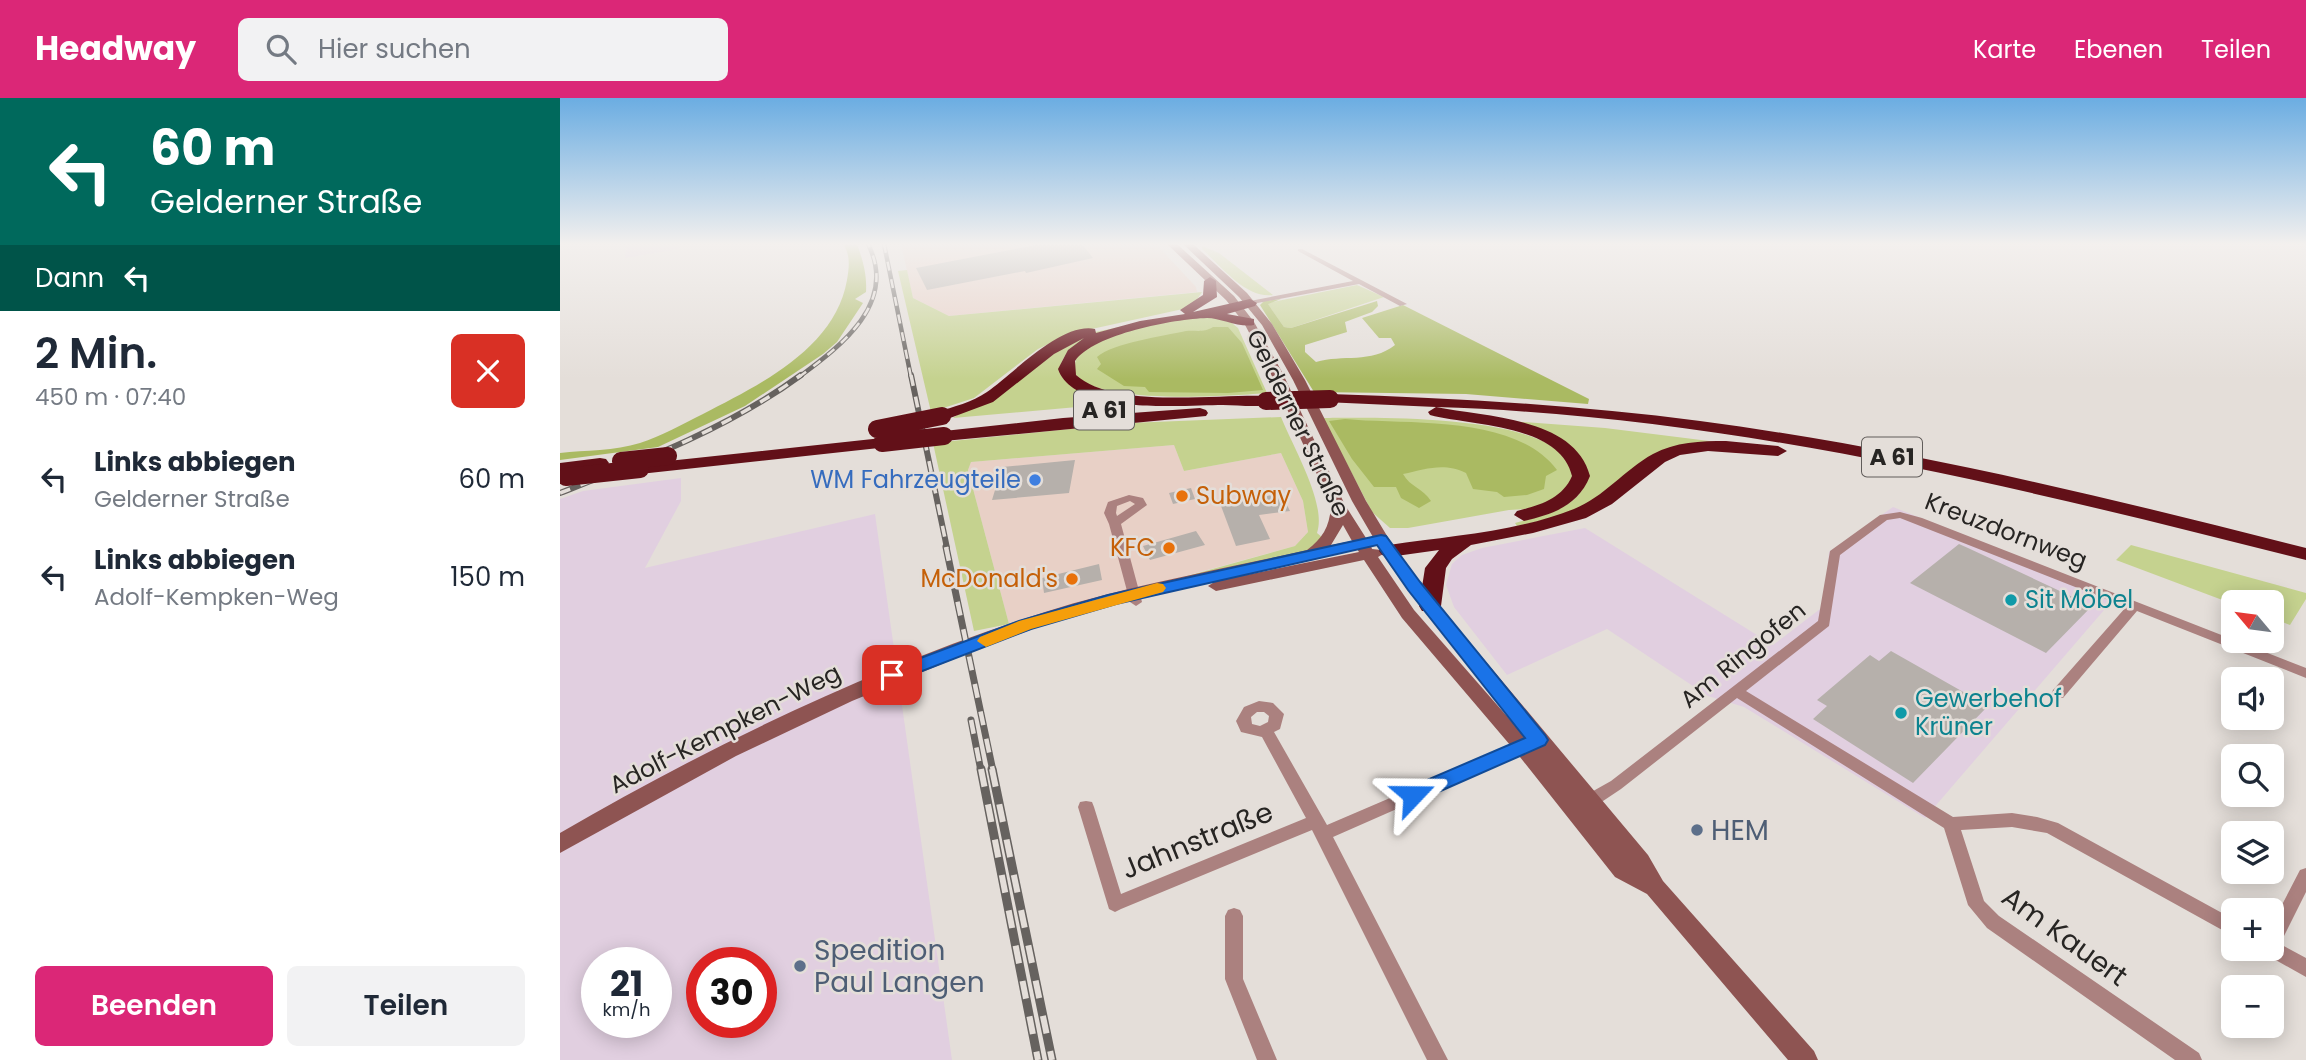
<!DOCTYPE html>
<html lang="de">
<meta charset="utf-8">
<style>
:root{--surface:#fff;--page:#f2f2f3;--text:#1f2937;--muted:#747a83;--accent:#db2777}
body{margin:0;font-family:Poppins,sans-serif;background:var(--page);color:var(--text);height:100vh;display:flex;flex-direction:column;font-size:26px;white-space:nowrap}
*{box-sizing:border-box;margin:0}
p{font-size:23px;color:var(--muted)}
.icon{flex:none;width:38px;height:38px;fill:none;stroke:currentColor;stroke-width:2;stroke-linecap:round;stroke-linejoin:round}
.map{position:relative;flex:1;overflow:hidden}
.panel{display:flex;flex-direction:column;background:var(--surface);width:560px}
.panel>*{flex:none}
.banner{background:#00695c;color:#fff;overflow:hidden}
.needle{width:46px;rotate:299deg}
.controls{position:absolute;left:1661px;top:492px;display:grid;gap:14px}
.controls a{display:grid;place-items:center;width:63px;height:63px;border-radius:10px;background:var(--surface);box-shadow:0 4px 18px #0003;font-size:35px}
.speed{position:absolute;left:21px;top:849px;display:flex;gap:14px;font-size:35px;font-weight:700;text-align:center}
.speed>*{display:grid;place-content:center;width:91px;height:91px;border-radius:50%;background:var(--surface);box-shadow:0 4px 18px #0003;line-height:1}
.speed small{font-size:18px;font-weight:400}
.speed .limit{border:10px solid #d22;background:#fff;color:#111}
.pin{position:absolute;display:grid;place-items:center;width:60px;height:60px;color:#fff;margin:-30px;border-radius:14px;box-shadow:0 4px 10px #0006}
.me{position:absolute;width:77px;margin:-38px;rotate:67deg;stroke-linejoin:round;filter:drop-shadow(0 0 5px #0008)}
.turn{display:flex;align-items:center;gap:24px;height:147px;padding:0 35px;font-size:32px}
.turn .icon{width:91px;height:91px;stroke-width:2.5}
.turn b{display:block;font-size:49px;line-height:60px}
.then{display:flex;align-items:center;height:66px;padding:0 35px;background:#0003;gap:14px;font-size:26px}
.round{display:grid;place-items:center;flex:none;width:74px;height:74px;border-radius:10px;background:var(--page)}
.summary{display:flex;align-items:center;justify-content:space-between;height:119px;padding:0 35px}
h1{font-size:42px;font-weight:600;line-height:52px}
.cta{display:flex;gap:14px;margin-top:auto;padding:14px 35px}
.cta a{flex:1;height:80px;border-radius:10px;background:var(--accent);color:#fff;font-size:28px;font-weight:600;line-height:80px;text-align:center}
.cta a+a{background:var(--page);color:var(--text)}
ul{padding:0;list-style:none}
li{display:flex;align-items:center;gap:21px;height:98px;padding:0 35px}
li div{flex:1}
li b{display:block;font-size:26px}
li em{font-style:normal}
header{display:flex;align-items:center;gap:42px;box-sizing:border-box;height:98px;padding:0 35px;background:var(--accent);color:#fff}
header strong{font-size:33px}
nav{display:flex;gap:38px;margin-inline-start:auto;font-size:24px}
.search{width:490px;height:63px;background:var(--page);display:flex;align-items:center;gap:18px;box-sizing:border-box;padding:0 24px;border-radius:10px;color:var(--muted);font-size:26px}
main{display:flex;flex:1;min-height:0}
.map>svg:first-child{display:block}
.commercial{fill:#e8d0c6}
.industrial{fill:#e1cfe0;fill-rule:evenodd}
.green{fill:#c5d28f}
.forest{fill:#aaba62}
.building{fill:#b6b0ab}
.lines{fill:none;stroke-linecap:round;stroke-linejoin:round}
.minor{fill:#ab817f;fill-rule:evenodd}
.secondary{fill:#8e5452;fill-rule:evenodd}
.motorway{fill:#621018;fill-rule:evenodd}
.rail-far3-casing{stroke:#66625f;stroke-width:4.5}
.rail-far2-casing{stroke:#66625f;stroke-width:6}
.rail-far1-casing{stroke:#66625f;stroke-width:7}
.rail-casing{stroke:#66625f;stroke-width:9}
.rail-far3{stroke:#e4ded9;stroke-width:2.5;stroke-dasharray:9;stroke-linecap:butt}
.rail-far2{stroke:#e4ded9;stroke-width:3.5;stroke-dasharray:11;stroke-linecap:butt}
.rail-far1{stroke:#e4ded9;stroke-width:4.5;stroke-dasharray:14;stroke-linecap:butt}
.rail{stroke:#e4ded9;stroke-width:6;stroke-dasharray:18;stroke-linecap:butt}
.motorway-bridge{stroke:#621018;stroke-width:18}
.route{fill:#1a73e8;stroke:#114b97;stroke-width:2}
.slow{fill:#f59e0b}
.shop-dot{fill:#3f7fe0;stroke:#e4ded9;stroke-width:2.5}
.food-dot{fill:#e8710a;stroke:#e4ded9;stroke-width:2.5}
.culture-dot{fill:#0f9aa8;stroke:#e4ded9;stroke-width:2.5}
.service-dot{fill:#5c6f8a;stroke:#e4ded9;stroke-width:2.5}
.labels{text-anchor:middle;stroke-width:5;stroke-linejoin:round;paint-order:stroke}
.shield{fill:#e4ded9;stroke:#605c5a;stroke-width:2}
.shield-label{font-size:23px;font-weight:bold;fill:#272523}
.street-label{font-size:24px;fill:#272523;stroke:#e4ded9}
.shop-label{font-size:24px;fill:#366cbe;stroke:#e4ded9;text-anchor:end}
.food-label{font-size:24px;fill:#c56008;stroke:#e4ded9;text-anchor:end}
.culture-label{font-size:24px;fill:#0d838f;stroke:#e4ded9;text-anchor:start}
.near-service-label{font-size:28px;fill:#4e5e75;stroke:#e4ded9;text-anchor:start}
.near-street-label{font-size:28px;fill:#272523;stroke:#e4ded9}
</style>
<header>
<strong>Headway</strong>
<div class="search"><svg class="icon" aria-label="search" viewBox="0 0 24 24"><circle cx="10" cy="10" r="6"/><path d="M15 15l6 6"/></svg>Hier suchen</div>
<nav><a>Karte</a><a>Ebenen</a><a>Teilen</a></nav>
</header>
<main>
<section class="panel">
<div class="banner">
<div class="turn"><svg class="icon" aria-label="left" viewBox="0 0 24 24"><path d="M17 20v-9H6M10 6l-5 5 5 5"/></svg><div><b>60 m</b>Gelderner Straße</div></div>
<div class="then">Dann<svg class="icon" aria-label="left" viewBox="0 0 24 24"><path d="M17 20v-9H6M10 6l-5 5 5 5"/></svg></div>
</div>
<div class="summary"><div><h1>2 Min.</h1><p>450 m · 07:40</p></div><a class="round" style="background:#d93025;color:#fff"><svg class="icon" aria-label="close" viewBox="0 0 24 24"><path d="M6 6l12 12M18 6L6 18"/></svg></a></div>
<ul>
<li><svg class="icon" aria-label="left" viewBox="0 0 24 24"><path d="M17 20v-9H6M10 6l-5 5 5 5"/></svg><div><b>Links abbiegen</b><p>Gelderner Straße</p></div><em>60 m</em></li>
<li><svg class="icon" aria-label="left" viewBox="0 0 24 24"><path d="M17 20v-9H6M10 6l-5 5 5 5"/></svg><div><b>Links abbiegen</b><p>Adolf-Kempken-Weg</p></div><em>150 m</em></li>
</ul>
<div class="cta"><a>Beenden</a><a>Teilen</a></div>
</section>
<div class="map">
<svg width="1746" height="962" viewBox="0 0 1746 962">
<rect width="100%" height="100%" fill="#e4ded9"/>
<!-- commercial -->
<path class="commercial" d="M341,146h255l40,43 1,5 -248,24 -36,-18z
M614,347l10,26 97,-18 22,48 5,31 -13,14 -286,78 -41,-154 3,-8z"/>
<!-- industrial -->
<path class="industrial" d="M121,146l-2,5 -54,9 1,-13z
M121,380v23l-36,67 230,-54 77,546h-392v-561l23,-8zM37,864h59v60h-59zM142,864h59v60h-59z
M1333,409l224,88 -192,223 -181,-111 -36,-11 -101,-67 -100,46 -53,-68 -8,-22 6,-21 10,-9 20,-7 103,-20 188,117 51,-39 5,-54z"/>
<!-- green -->
<path class="green" d="M642,148l17,7 54,42c-27,4 -52,-29 -71,-46z
M347,172l6,28 36,18 253,-24 -10,15 -123,27 -31,15 -64,49 -43,14 -33,-141z
M797,187l27,12 -93,31 -7,-1 -17,-24z
M644,219l23,2 11,9 29,65c-35,3 -176,13 -193,-21l2,-15c33,-28 85,-36 128,-40z
M579,225l-74,33c-24,35 47,41 68,46l-180,16 96,-66 41,-19z
M721,319c12,30 46,87 36,116l6,5 -18,14 -150,33 140,-39 13,-14 -5,-31 -22,-48 -97,18 -10,-26 -203,17 -3,8 41,154 -35,7 -41,-188 196,-20z
M763,320c45,0 246,-6 249,56 0,17 -18,25 -32,31 -9,5 -21,4 -31,5 -34,6 -67,12 -101,18h-18l-18,-16z
M921,321l124,9 112,14 -35,4 -103,66 -62,14 -2,-3c26,-7 76,-17 71,-54 -1,-7 -9,-17 -16,-21 -27,-13 -60,-20 -89,-29z
M1571,447l175,48v6l-16,26 -18,-7v-16l-39,2 -117,-44z"/>
<!-- forest -->
<path class="forest" d="M283,146h14c6,17 10,30 9,48l-11,7 8,4 -26,39 -14,12 -78,52 -87,41 -98,13v-7c25,-3 55,-2 80,-10 21,-7 43,-19 63,-29 56,-29 132,-65 144,-134 2,-12 4,-25 -4,-36z
M721,201l-13,5 16,23 7,1 86,-27 1,5 -6,6 -27,10 2,10 -42,13v7l11,10c27,-8 55,2 79,-17l-4,-7h-12l-17,-20 41,-13 186,94 -1,5 -122,-10 -152,-2 -54,-87 4,-4z
M653,229h15l14,16 21,47 -35,3 -79,-1 -4,-5 -21,-1 -27,-17 4,-5 -4,-7c16,-14 66,-21 89,-26 11,-1 17,2 27,-4z
M785,321c63,6 170,-5 212,51l-11,6 -2,13 -17,6 -23,2 -7,-5 -24,-3 -7,-16c-22,-11 -40,-4 -63,1 7,13 20,14 28,27l-12,7 -18,-10 -5,-11h-22l-22,-28 -23,-38z"/>
<!-- building -->
<path class="building" d="M481,146h41l11,14 -67,15 -1,-2 -98,19 -11,-22z
M515,362l-6,33 -77,7 10,-33z
M631,390l4,11 -22,5 -4,-11z
M721,395l9,18 -31,4 11,24 -34,7 -15,-40z
M636,433l9,14 -55,15 -7,-14z
M1399,446l9,4 124,58 -46,47 -136,-70z
M539,466l3,16 -58,13 -2,-15z
M1331,553l97,55 -75,77 -100,-64 14,-13 -10,-6 53,-45 9,6z"/>
<g class="lines">
<!-- minor -->
<path class="minor" d="M738,151h4l105,55 -7,2 -41,-22 -112,21v-4h3l103,-20 -55,-30z
M569,397l14,3 4,7 -26,19 21,78 -6,4 -6,-4 -21,-78 -5,-11 4,-11zM570,403l5,3 -18,12 -1,-3 1,-7z
M1340,414l22,6 384,150v10l-169,-67 -74,87h-10l-2,-4 2,-4 73,-83 -226,-89 -13,2 -47,35 -11,71 -83,65 207,126 59,-4 25,4 21,6 175,96v17l-186,-103 -35,-6 -51,3 23,71 15,15 200,137 3,7h-27l-188,-132 -19,-23 -24,-77 -207,-130 -116,91 -30,20 -6,1 -6,-1 -2,-5 2,-5 32,-18 207,-160 12,-70 50,-36z
M699,603l14,2 11,11 -4,15 -6,3 53,93 196,-84 5,-2 5,2 2,4 -2,4 -200,88 115,223h-21l-115,-230 -191,79 -6,3 -6,-3 -31,-102 2,-5 6,-1 6,1 2,5 27,87 185,-76 -44,-81 -21,-5 -5,-11 8,-14zM697,614h7l5,4 -1,6 -8,4 -8,-2 -1,-7z
M1746,770v24l-26,52 26,14v19l-41,-23 -3,-6h10v-24l28,-54z
M674,810l6,2 3,6v63l34,81h-20l-32,-81v-63l3,-6z"/>
<!-- secondary -->
<path class="secondary" d="M607,146h10l57,52 20,26 28,50 63,133 21,33 7,-1 -21,-36 -59,-121 -31,-55 -23,-28 -56,-53h10l54,49 25,31 33,56 61,121 38,63 244,291 15,26 151,170 4,9h-30l-141,-166 -32,-17 -99,-125 -114,-134 -38,-58 -148,31 -8,-5 8,-5 143,-29 -2,-3 -249,56 -51,15 -86,32 -119,49 -116,55 -176,97v-20c153,-89 316,-167 485,-221 85,-27 175,-42 262,-62 16,-12 23,-24 24,-45l-61,-133 -26,-49 -18,-23zM783,427l9,16 -21,4zM818,447l3,5 -9,-1 -1,-3zM823,456l10,15 126,161 -105,-120 -36,-53z"/>
<!-- motorway -->
<path class="motorway" d="M650,179l6,4 1,16 -24,15 57,-13 7,4 -2,3 -28,8 27,5v6c-15,3 -33,-7 -47,-7 -33,1 -113,16 -132,43l1,14c37,34 141,19 190,21l6,2 2,3 -2,3c-15,4 -33,1 -49,1 -39,0 -149,11 -165,-36l10,-19 16,-12 -30,16 -61,48 -51,19 -8,-5 2,-4c18,-5 36,-10 51,-20 26,-18 74,-70 108,-63l1,4 44,-12 45,-7 -5,-4 23,-15 1,-14z
M770,296c124,4 247,11 370,27 205,27 406,76 606,127v12c-285,-72 -574,-144 -870,-153 49,10 139,10 154,69 -12,30 -37,38 -66,45l-10,-6 3,-4c23,-6 45,-12 55,-35 -12,-52 -100,-50 -142,-61l-2,-3 8,-5 -112,-5 -2,-3 2,-3z
M640,310l6,2 2,3 -2,3 -262,25 -9,-5 9,-5 119,-13z
M322,340l6,1 3,4 -3,4 -248,27 -9,-5 9,-5z
M1166,343l52,5 9,5 -9,5 -70,-5 -28,4 -15,7 -53,42 -26,14 -53,15 -62,12 -19,14 -6,9 -5,38 -3,5h-16l-3,-5 6,-38 14,-18 -50,7 -7,-2 -3,-4 3,-4 7,-2c61,-9 127,-13 185,-36 30,-12 50,-39 79,-55 22,-12 48,-13 73,-13z
M40,360l6,1 3,4 -3,4 -46,6v-10z"/>
<!-- rail-far3 casing -->
<g class="rail-far3-casing">
<path id="rail-far3" d="M324,146l27,133
M239,279c43,-32 99,-74 69,-133"/>
</g>
<!-- rail-far2 casing -->
<g class="rail-far2-casing">
<path id="rail-far2" d="M351,277l36,173
M0,395c82,-32 169,-65 241,-118"/>
</g>
<!-- rail-far1 casing -->
<g class="rail-far1-casing">
<path id="rail-far1" d="M386,449l47,224
M411,622l10,51"/>
</g>
<!-- rail casing -->
<g class="rail-casing">
<path id="rail" d="M421,671l57,291
M432,671l60,291"/>
</g>
<!-- rail-far3 -->
<use href="#rail-far3" class="rail-far3"/>
<!-- rail-far2 -->
<use href="#rail-far2" class="rail-far2"/>
<!-- rail-far1 -->
<use href="#rail-far1" class="rail-far1"/>
<!-- rail -->
<use href="#rail" class="rail"/>
<!-- motorway-bridge -->
<path class="motorway-bridge" d="M706,303l64,-2
M317,331l65,-13
M322,345l62,-7
M61,363l47,-5
M6,379l74,-8"/>
</g>
<!-- sky -->
<linearGradient id="sky" x2="0" y2="1"><stop stop-color="#6bade2"/><stop offset="0.52" stop-color="#f3f0ee"/><stop offset="1" stop-color="#f3f0ee" stop-opacity="0"/></linearGradient>
<rect width="1746" height="281" fill="url(#sky)"/>
<!-- route -->
<path class="route" d="M821,437l5,1 34,46 125,153 3,5 -3,5 -125,55 -7,3 -7,-3 -3,-5 3,-6 119,-51 -117,-148 -31,-45 -261,59 -85,25 -132,51h-13l-3,-5 3,-4 133,-50 89,-26z"/>
<!-- slow -->
<path class="slow" d="M597,485l6,1 3,4 -3,4 -132,37 -45,18 -9,-6 3,-4 39,-16z"/>
<!-- markers -->
<circle class="shop-dot" cx="475" cy="382" r="7"/>
<g class="food-dot">
<circle cx="622" cy="398" r="7"/>
<circle cx="609" cy="450" r="7"/>
<circle cx="512" cy="481" r="7"/>
</g>
<g class="culture-dot">
<circle cx="1451" cy="502" r="7"/>
<circle cx="1341" cy="615" r="7"/>
</g>
<g class="service-dot">
<circle cx="1137" cy="732" r="7"/>
<circle cx="240" cy="868" r="7"/>
</g>
<g class="labels">
<!-- shield labels -->
<g class="shield">
<rect x="514" y="292.5" width="60" height="39" rx="5"/>
<rect x="1302" y="339.5" width="60" height="39" rx="5"/>
</g>
<g class="shield-label">
<text x="544" y="320">A 61</text>
<text x="1332" y="367">A 61</text>
</g>
<!-- street labels -->
<g class="street-label">
<text transform="translate(738 325) rotate(64)" y="8">Gelderner Straße</text>
<text transform="translate(1446 433) rotate(21)" y="8">Kreuzdornweg</text>
<text transform="translate(1183 557) rotate(-39)" y="8">Am Ringofen</text>
<text transform="translate(165 631) rotate(-27)" y="8">Adolf-Kempken-Weg</text>
</g>
<!-- shop labels -->
<g class="shop-label">
<text x="461" y="390">WM Fahrzeugteile</text>
</g>
<!-- food labels -->
<g class="food-label">
<text x="636" y="406" text-anchor="start">Subway</text>
<text x="595" y="458">KFC</text>
<text x="498" y="489">McDonald's</text>
</g>
<!-- culture labels -->
<g class="culture-label">
<text x="1465" y="510">Sit Möbel</text>
<text x="1355" y="609">Gewerbehof<tspan x="1355" dy="28">Krüner</tspan></text>
</g>
<!-- near-service labels -->
<g class="near-service-label">
<text x="1151" y="742">HEM</text>
<text x="254" y="862">Spedition<tspan x="254" dy="32">Paul Langen</tspan></text>
</g>
<!-- near-street labels -->
<g class="near-street-label">
<text transform="translate(637 742) rotate(-22)" y="10">Jahnstraße</text>
<text transform="translate(1505 838) rotate(36)" y="10">Am Kauert</text>
</g>
</g>
</svg>
<div class="controls">
<a><svg class="needle" viewBox="-14 -14 28 28"><path d="M0-13l5 13h-10z" fill="#e53935"/><path d="M0 13l5-13h-10z" fill="#747a83"/></svg></a>
<a><svg class="icon" aria-label="sound" viewBox="0 0 24 24"><path d="M4 9h4l5-4v14l-5-4H4zM17 9q2 3 0 6"/></svg></a>
<a><svg class="icon" aria-label="search" viewBox="0 0 24 24"><circle cx="10" cy="10" r="6"/><path d="M15 15l6 6"/></svg></a>
<a><svg class="icon" aria-label="layers" viewBox="0 0 24 24"><path d="M12 4l9 5-9 5-9-5zM3 14l9 5 9-5"/></svg></a>
<a>+</a>
<a>−</a>
</div>
<div class="speed"><div>21<small>km/h</small></div><div class="limit">30</div></div>
<div class="pin" style="left:332px;top:577px;background:#d93025"><svg class="icon" aria-label="arrive" viewBox="0 0 24 24"><path d="M6 21V4h12l-3 4 3 4H6"/></svg></div>
<svg class="me" style="left:853px;top:697px" viewBox="-20 -20 40 40"><path d="M0-17L14 15 0 8-14 15z" fill="#1a73e8" stroke="#fff" stroke-width="4"/></svg>
</div>
</main>
